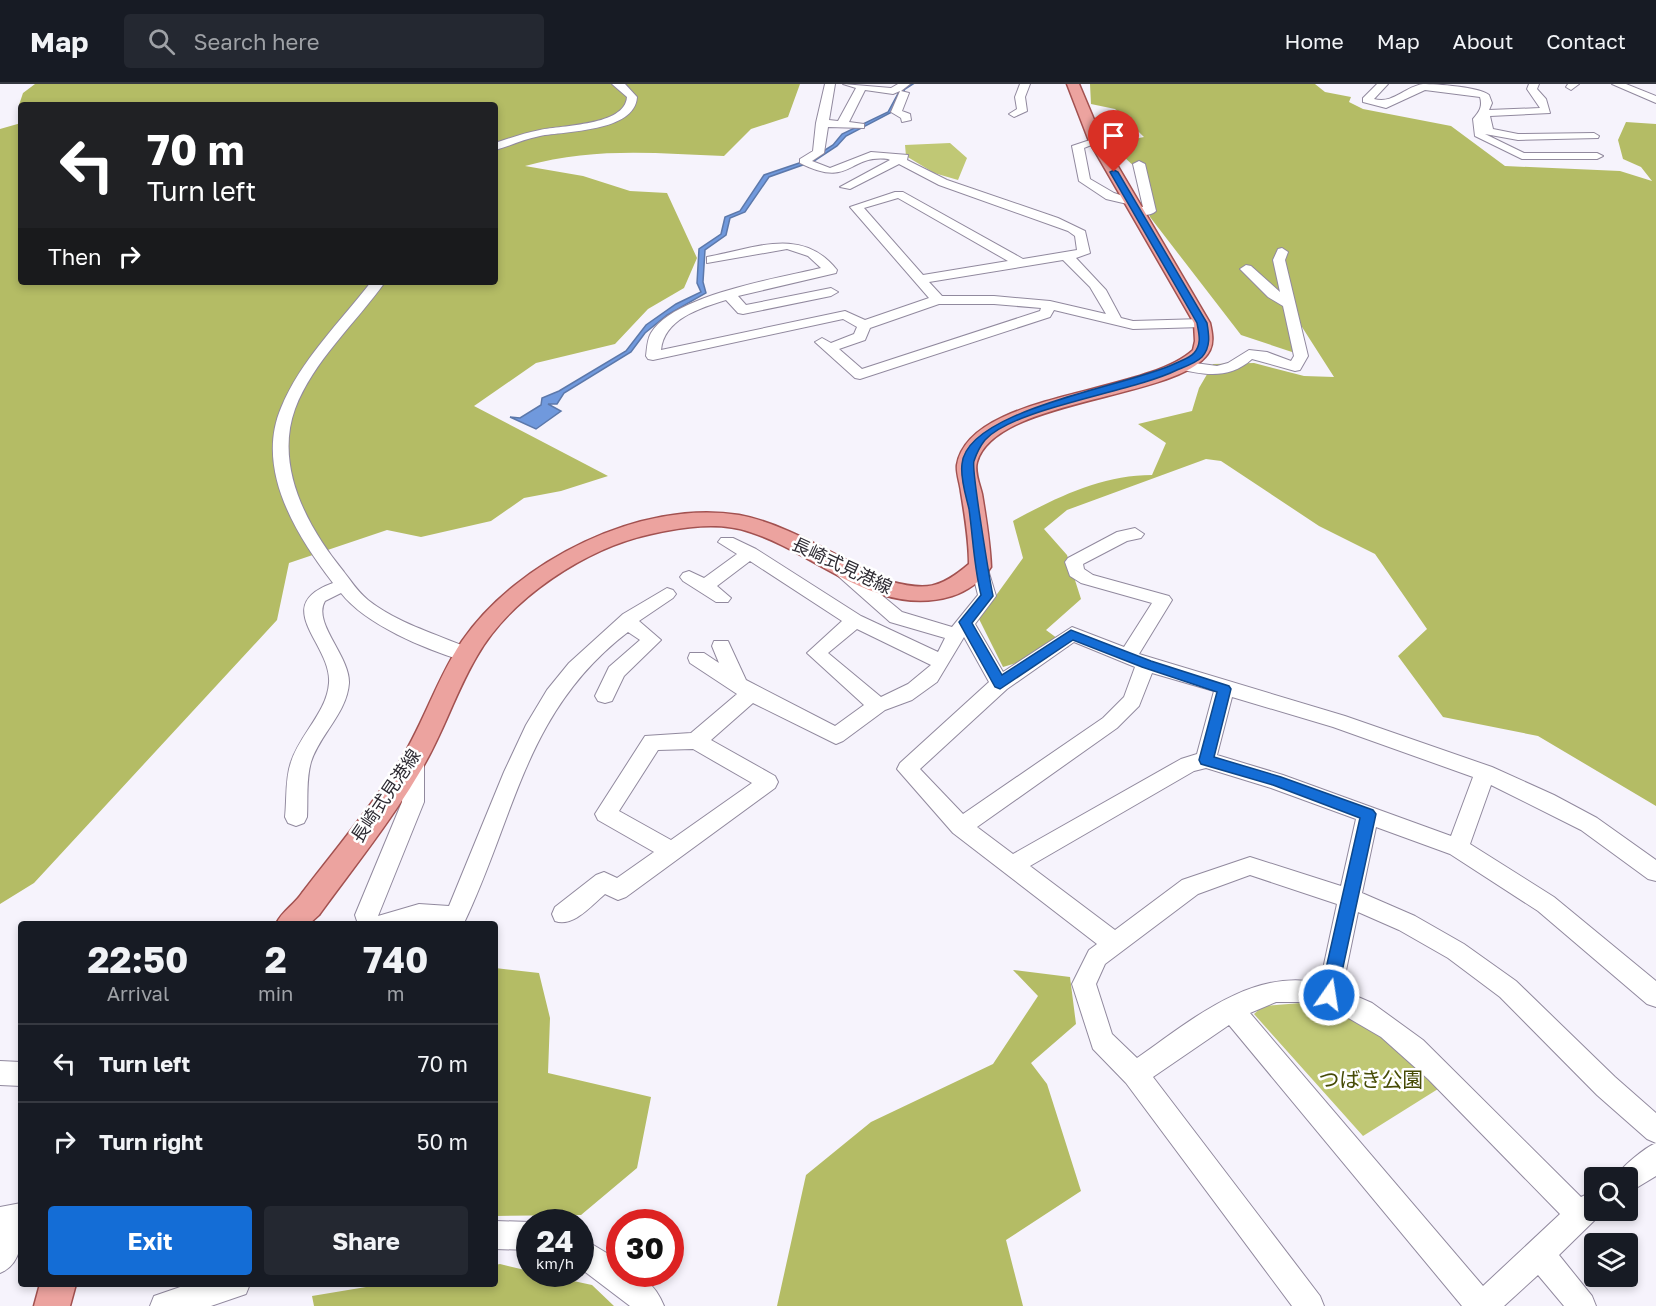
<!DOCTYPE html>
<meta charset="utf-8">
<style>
:root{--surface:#171b24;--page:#242831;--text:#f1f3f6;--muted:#9ea1a6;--line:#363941;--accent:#146dd6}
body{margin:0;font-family:"Golos Text","Noto Sans JP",sans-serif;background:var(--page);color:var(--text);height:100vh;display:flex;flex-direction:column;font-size:22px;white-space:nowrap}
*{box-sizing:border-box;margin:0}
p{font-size:20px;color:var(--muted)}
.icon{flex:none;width:33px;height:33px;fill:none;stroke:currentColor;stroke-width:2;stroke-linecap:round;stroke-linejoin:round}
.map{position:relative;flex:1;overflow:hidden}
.sheet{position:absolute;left:18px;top:837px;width:480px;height:366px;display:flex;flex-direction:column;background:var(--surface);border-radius:6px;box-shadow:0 3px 9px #0003}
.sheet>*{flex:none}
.guide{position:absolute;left:18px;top:18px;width:480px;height:183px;border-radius:6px;box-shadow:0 3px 9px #0003;background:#202124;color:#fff;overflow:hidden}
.tools{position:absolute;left:1584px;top:1083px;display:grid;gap:12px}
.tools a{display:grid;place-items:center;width:54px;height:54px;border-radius:6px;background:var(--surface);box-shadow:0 3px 9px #0003;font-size:30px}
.speed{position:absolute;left:516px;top:1125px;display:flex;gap:12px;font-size:30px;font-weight:700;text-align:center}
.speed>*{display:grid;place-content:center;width:78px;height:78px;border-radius:50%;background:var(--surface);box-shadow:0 3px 9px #0003;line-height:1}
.speed small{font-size:15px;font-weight:400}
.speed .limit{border:9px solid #d22;background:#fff;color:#111}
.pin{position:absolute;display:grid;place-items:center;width:51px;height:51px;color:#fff;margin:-62px -26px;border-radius:50% 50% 50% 0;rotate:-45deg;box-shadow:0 0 6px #0007}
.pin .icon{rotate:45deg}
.me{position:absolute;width:66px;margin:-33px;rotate:13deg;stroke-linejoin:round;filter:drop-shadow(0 0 4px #0008)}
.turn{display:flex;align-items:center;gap:21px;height:126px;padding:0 30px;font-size:27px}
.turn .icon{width:78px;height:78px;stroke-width:2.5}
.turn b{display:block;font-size:42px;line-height:51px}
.then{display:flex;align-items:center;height:57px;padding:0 30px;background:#0003;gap:12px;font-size:22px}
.eta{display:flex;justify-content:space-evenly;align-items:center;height:102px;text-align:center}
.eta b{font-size:36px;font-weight:700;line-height:42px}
.button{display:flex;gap:12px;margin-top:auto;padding:12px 30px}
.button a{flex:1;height:69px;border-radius:6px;background:var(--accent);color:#fff;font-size:24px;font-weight:700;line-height:69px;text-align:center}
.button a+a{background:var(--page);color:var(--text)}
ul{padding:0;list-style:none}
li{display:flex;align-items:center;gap:18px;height:78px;padding:0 30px;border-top:2px solid var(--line)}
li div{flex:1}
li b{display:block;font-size:22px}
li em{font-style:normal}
header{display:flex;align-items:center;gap:36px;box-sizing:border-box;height:84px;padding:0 30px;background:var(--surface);border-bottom:2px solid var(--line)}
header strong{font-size:28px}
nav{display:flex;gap:33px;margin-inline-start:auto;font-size:21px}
.search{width:420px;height:54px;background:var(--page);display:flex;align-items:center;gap:15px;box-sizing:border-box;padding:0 21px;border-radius:6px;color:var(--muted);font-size:22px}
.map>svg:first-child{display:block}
.green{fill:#c0c875}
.forest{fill:#b4bc65}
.water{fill:#7099dd;stroke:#5c78aa;stroke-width:1.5}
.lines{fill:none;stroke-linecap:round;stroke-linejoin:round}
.minor-casing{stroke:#91899e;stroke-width:2}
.major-casing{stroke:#a25150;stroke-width:3}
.minor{fill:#fff;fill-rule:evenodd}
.major{fill:#eca39f;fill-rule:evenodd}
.route{fill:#146dd6;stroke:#0d478b;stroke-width:1.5}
.labels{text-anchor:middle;stroke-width:5;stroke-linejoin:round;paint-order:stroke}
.street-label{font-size:18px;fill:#2e2b33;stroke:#fff}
.near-park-label{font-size:21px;fill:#464b06;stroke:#fff}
</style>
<header>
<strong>Map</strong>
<div class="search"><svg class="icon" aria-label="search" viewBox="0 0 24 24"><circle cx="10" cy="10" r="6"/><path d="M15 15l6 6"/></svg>Search here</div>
<nav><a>Home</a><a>Map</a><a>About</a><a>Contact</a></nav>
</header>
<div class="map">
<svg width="1656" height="1222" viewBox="0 0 1656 1222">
<rect width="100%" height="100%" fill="#f6f3fc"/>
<!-- green -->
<path class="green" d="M950,59l17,15 -9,22 -24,-7 -28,-17 -1,-11z
M1301,919l67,22 38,29 32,35 -75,47 -109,-122 9,-8z"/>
<!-- forest -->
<path class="forest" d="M35,0h765l-12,33 -37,12 -27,27c-70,-3 -130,-9 -199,10l58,10 47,15 37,2 30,65 -13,30 -36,21 -33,35 -79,19 -62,43 134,70 -47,15 -37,7 -33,23 -70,16 -34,-7 -98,33 -12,57 -243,263 -34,21v-775l21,-6v159h474v-177h-476l4,-12z
M1090,0h225l10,8 26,5 -2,5 14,7 88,17 54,40 115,5 32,10 -11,-14 -18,-8 -5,-19 8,-18 30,2v682l-118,-70 -95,-19 -45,-61 29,-27 -52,-75 -56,-28 -98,-65 -15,-2 -139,51 -23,19 23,26 14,44 -35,31 23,17 -66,20 -24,-48 44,-61 -10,-37c44,-24 89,-46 139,-46l14,-32 -28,-19 54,-13 7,-23 14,-24 41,-1 50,13 30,1 -32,-50 -10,25 -51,-17 -91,-118 -13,-48 -27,-25 34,-7 -29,-28 -24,-5z
M495,884l44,5 11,45 -2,55 103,24 -14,71 -56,47 -86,1z
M1013,886l57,7 6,47 -45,39 16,21 34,107 -75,49 17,66h-246l29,-131 65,-53 122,-58 45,-68z
M500,1180l29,7 1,3h11l51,11 22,21h-300l-2,-10 72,-12h111v-19z"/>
<!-- water -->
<path class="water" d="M908,0h5l-8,5 -13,23 -46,24 -9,10 -23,15 -45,16 -24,35 -15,6 -4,17 -21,15 -2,32 3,11 -39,22 -22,18 -14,19 -67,41 -7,11h-9l13,7 -25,18 -26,-12 10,1 21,-13 1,-7 17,-7 67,-40 20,-26 30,-21 25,-12 -4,-9 2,-34 22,-15 4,-17 15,-6 24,-36 47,-16 22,-14 9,-11 46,-22 13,-24z"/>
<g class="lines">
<!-- minor casing -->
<g class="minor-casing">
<path id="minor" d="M612,0h13l12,13c-2,35 -72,34 -97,39 -16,3 -30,10 -45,14v-7c15,-5 30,-10 45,-13 22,-5 85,-4 87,-33z
M825,0h10l-6,36 9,1 18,-33 -13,-4 48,4 7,-4h12l-9,7 8,2 -7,18 8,3 1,6 -9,2 -1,-4 -10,-6 9,-21 -7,3 -28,-4 -16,32 15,2v4l-36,-1 -4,26 -12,8 18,7 41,-16 37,3 -1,5 40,20 111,38 27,13 5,22 -14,5 30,32 15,28 12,3 69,-2 7,4 -7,4 -69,2 -79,-19 -4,7 -190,62 -5,-1 -40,-36 7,-4 9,5 23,-9 3,-7 -14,-8 -190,41 -5,-1 -2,-3c1,-7 1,-16 5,-23 22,-38 128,-55 170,-65l-13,-12 -21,-7 -80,14v-6l5,-1c46,-9 91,-29 125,14l-1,3 -98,23 8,9 85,-17 7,4 -7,4 -88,18 -5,-1 -12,-13c-26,8 -62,19 -65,50l184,-39 20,9 64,-22 -79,-91 45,-15h8l120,67 54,-9 -2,-14 -7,-5 -129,-46 -40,-21 -49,25 -10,-2 50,-27 -2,-1c-40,-5 -37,30 -88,4v-4l13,-8 3,-28zM898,114l110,63 -85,14 -59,-67zM1063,176l27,27 16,27 -56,-13 -56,-5h-52l-13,-14zM939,220h55l47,4 -1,3 -178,58 -23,-20 26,-9 5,-12z
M1020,0h10l-5,13 2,14 -13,6 -5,-3 8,-5 -2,-12z
M1377,0h11l-14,15c20,5 30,-12 49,-15 13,0 57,3 66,11l3,8 -3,7 51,-2 -13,-19 2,-5h10l-2,5 9,10 4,14 -60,3 3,13 25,5 76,-1 5,3 -1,2 -80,2 -33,-6 39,19h73l6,3 -6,3h-75l-47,-23 -2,-17c6,-7 10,-12 7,-22l-55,-7 -39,18 -23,-6v-4z
M1568,0h11l-8,6 -5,-3z
M1612,0h14l30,12v7z
M1096,54l5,3 -17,7 6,31 24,14 22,7v6l-30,-7 -27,-18 -7,-35z
M1139,77l6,3 11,47c-6,6 -20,5 -26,-1l6,-4 7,1 -10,-43z
M1282,164l6,4 -3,8 23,96 -8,14 -5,1 -43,-12c-23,21 -49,16 -77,9l-2,-3 7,-4 37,5 11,-3 21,-13 18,2 24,9 3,-5 -11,-50 -15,-9 -28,-28 6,-4 5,1 29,26 -7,-32 5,-11z
M371,198h14c-29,41 -72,79 -90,127 -21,58 13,119 49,163 7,9 14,20 24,28 29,23 68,34 103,49l2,5 -2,5 -7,2c-39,-12 -98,-36 -123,-68l-16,8c-13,22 25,55 24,82 -2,30 -29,51 -38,79 -5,17 -3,37 -4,55l-3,6 -8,3 -8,-3 -3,-6c2,-18 0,-38 6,-55 9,-28 36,-50 38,-79 3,-39 -60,-77 4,-100 -37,-48 -78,-114 -52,-175 19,-47 59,-86 90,-126z
M1135,444l9,6 -3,4 -14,3 -44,23 1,5 9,6 76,21 3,4 -33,54 206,62 147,51 62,28 43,23 59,42v21l-8,-2 -67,-49 -90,-45 -21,59 84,53 102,84v26l-9,-3 -109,-93 -88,-57 -74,-27 -14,66 53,23 49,28 52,37 99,96 41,36v63l-28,17v-15h-12c3,-10 30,-31 40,-35l-9,-4 -50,-44 -97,-98 -52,-39 -49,-28 -41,-18 -16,78 30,13 51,37 158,157 13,-6v19h11l-46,45 33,41 4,10h-32l-26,-31 -34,31h-42l-233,-281 -76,52 167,219 4,10h-32l-166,-223 -33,-34 -21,-65 17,-34 8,-6 -144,-111 -56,-64 3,-6 89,-81 -25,-45 -27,45 -25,18 -27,10 -42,31 -7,3 -83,-41 -42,37 64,36 3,6 -3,6 -149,109 -8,3 -13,-6c-13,11 -32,34 -50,27l-3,-7 3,-7 41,-32 8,-3 13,6 37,-26 -56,-32 -3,-6 50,-78 46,-3 46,-39 -47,-31 -2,-5 2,-5h14l15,10 -7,-17 2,-5h14l18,39 89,46 29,-21 -57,-52 35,-32 -92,-60 -33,25 14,12 -3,4h-12l-33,-21 -3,-4 3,-4 6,-2 15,7 33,-24 -19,-12 3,-4h12l23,11 105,67 77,36 7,-14 -55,-16 -61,-54 3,-4h12l58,48 50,15 26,-32 -7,-28 3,-4h12l10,33 -21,28 28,48 69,-45 52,20 28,-44 -71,-20 -11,-7 -5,-14 3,-4 49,-26zM857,545l74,36 -23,19 -27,13 -53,-44zM1074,558l61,25 -11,30 -21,21 -140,96 -43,-45 87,-80zM1152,589l62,18 -17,63 -16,5 -168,95 -36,-27 140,-99 22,-22zM1232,613l101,30 140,50 -22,59 -168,-61 -66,-20zM693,665l59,34 -81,57 -52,-29 39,-61zM1206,684l65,20 85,31 -15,67 -91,-29 -68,23 -67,50 -85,-64 164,-95zM1250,791l87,29 -17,79c-68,-16 -131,39 -183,75l-25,-24 -16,-50 9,-20 93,-70zM1276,918h31l26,7 48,28 47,42 132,135 -77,72 -233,-273z
M667,504l6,2 3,4 -3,4 -34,23 22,19 -37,36 -12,25 -7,2 -7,-2 -3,-5 14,-29 31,-27 -12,-8c-103,79 -112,182 -164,291l-106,1 -3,-9 47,-113 2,-41 3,-6 7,-2 7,2 3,6v41l-46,114 41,-12 30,2 55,-134 22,-47 21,-35 22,-27 54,-49z
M0,977l21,1v24l-21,-1z
M21,1119c0,25 6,59 -21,70v-66z
M495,1137l36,1 -1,28 -35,-1z
M580,1153l40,24v13c23,0 35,10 44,32h-34l-50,-38z
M189,1200h61l-4,10 -35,12h-61l4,-10z"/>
</g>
<!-- major casing -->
<g class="major-casing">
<path id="major" d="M1067,0h12l24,57 107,182c2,9 4,19 0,27 -24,50 -214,46 -233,112 -3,10 3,23 5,32 4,24 8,48 9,73 -8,13 -25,25 -39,29 -75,23 -136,-43 -202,-64 -31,-11 -68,-5 -99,2 -65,14 -141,64 -174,122 -22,37 -34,78 -56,114 -30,51 -67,97 -102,145l-10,9h-33c6,-13 18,-19 26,-31 32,-42 67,-83 95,-127 26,-40 39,-86 65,-125 55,-80 179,-142 277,-126 53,10 101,45 150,66 36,10 51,8 80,-17 0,-24 -4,-48 -8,-72 -1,-9 -5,-19 -4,-27 12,-73 188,-70 236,-115l2,-9 -1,-18 -105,-182z
M40,1200h36l-6,22h-36z"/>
</g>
<!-- minor -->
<use href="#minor" class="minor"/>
<!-- major -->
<use href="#major" class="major"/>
</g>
<!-- route -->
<path class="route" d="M1114,86l4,2 89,151c2,12 4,24 -5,34 -6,6 -18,10 -25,13 -44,22 -164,38 -192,70 -4,5 -9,15 -11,21 -3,7 16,120 19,135l-21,27 30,52 69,-45 80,31 78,25 2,3 -17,68 67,20 92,33 3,4 -39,181 -2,6 -6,2 -6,-2 -3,-6 40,-177 -87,-33 -72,-21 -2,-4 18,-68 -75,-25 -69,-27 -73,49 -5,-2 -36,-65 22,-27c-7,-28 -8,-57 -12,-86 -3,-13 -9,-31 -7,-45 5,-55 167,-78 212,-100 6,-3 16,-6 20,-11 8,-9 5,-19 3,-30l-87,-151z"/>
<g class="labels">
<!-- street labels -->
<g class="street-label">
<text transform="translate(842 482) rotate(25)" y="6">長崎式見港線</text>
<text transform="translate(386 712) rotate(-56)" y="6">長崎式見港線</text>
</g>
<!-- near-park labels -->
<g class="near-park-label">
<text x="1371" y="1003">つばき公園</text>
</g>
</g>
</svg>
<div class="tools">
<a><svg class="icon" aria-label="search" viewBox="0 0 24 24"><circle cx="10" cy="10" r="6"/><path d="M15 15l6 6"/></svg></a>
<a><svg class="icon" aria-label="layers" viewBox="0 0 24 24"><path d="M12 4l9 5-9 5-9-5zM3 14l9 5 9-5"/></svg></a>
</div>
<div class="speed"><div>24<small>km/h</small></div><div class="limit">30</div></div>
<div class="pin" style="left:1114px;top:88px;background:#d93025"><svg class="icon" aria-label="arrive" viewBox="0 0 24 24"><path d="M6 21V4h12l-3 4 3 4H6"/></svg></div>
<svg class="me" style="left:1329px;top:911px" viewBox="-20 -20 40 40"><circle r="17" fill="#146dd6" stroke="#fff" stroke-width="3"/><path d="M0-11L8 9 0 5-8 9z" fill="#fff"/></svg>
<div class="guide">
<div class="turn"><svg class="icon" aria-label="left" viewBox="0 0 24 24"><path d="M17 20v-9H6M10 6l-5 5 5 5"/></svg><div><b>70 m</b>Turn left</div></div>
<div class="then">Then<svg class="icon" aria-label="right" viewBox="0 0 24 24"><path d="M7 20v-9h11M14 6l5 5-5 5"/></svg></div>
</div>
<section class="sheet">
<div class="eta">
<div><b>22:50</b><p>Arrival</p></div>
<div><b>2</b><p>min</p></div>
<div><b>740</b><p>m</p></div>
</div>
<ul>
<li><svg class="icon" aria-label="left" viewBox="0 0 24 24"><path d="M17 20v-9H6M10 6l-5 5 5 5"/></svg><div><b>Turn left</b></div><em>70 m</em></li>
<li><svg class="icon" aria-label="right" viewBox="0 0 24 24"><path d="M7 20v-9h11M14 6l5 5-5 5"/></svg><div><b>Turn right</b></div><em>50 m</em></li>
</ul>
<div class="button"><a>Exit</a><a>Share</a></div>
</section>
</div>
